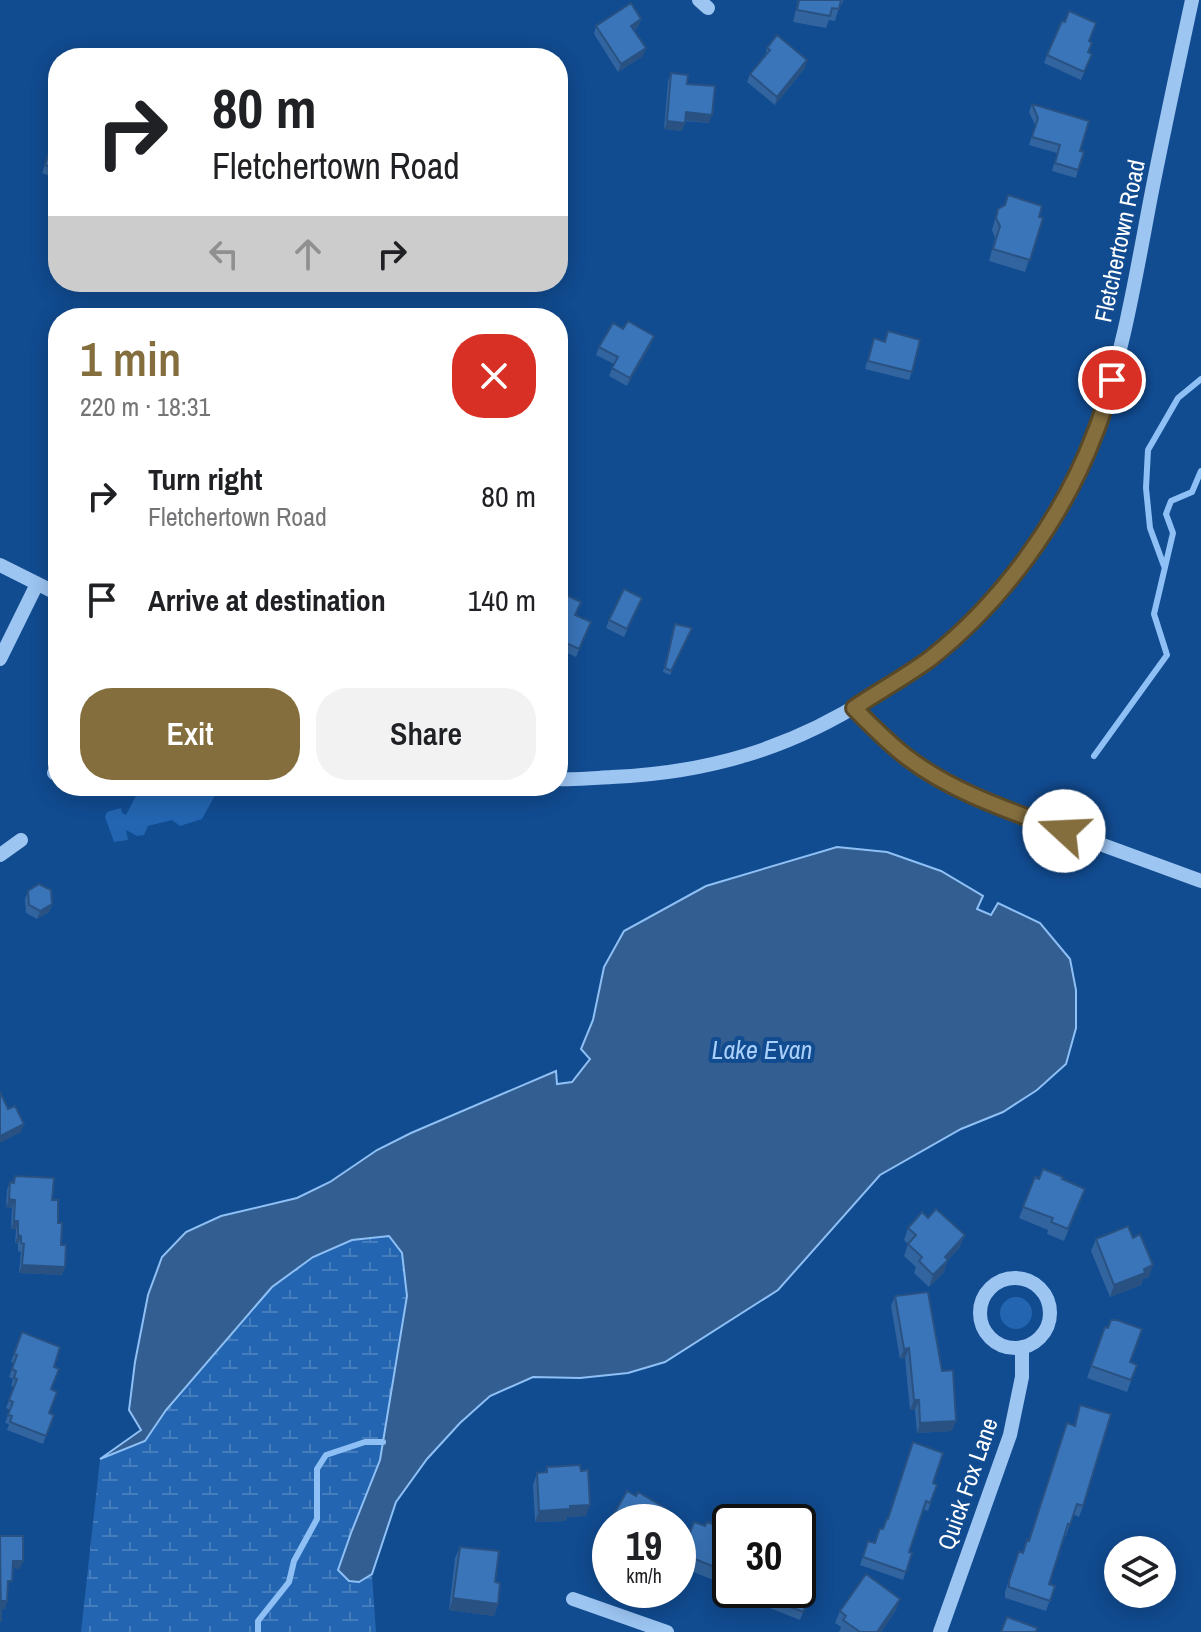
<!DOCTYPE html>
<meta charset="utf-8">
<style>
:root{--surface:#fff;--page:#f2f2f2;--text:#202124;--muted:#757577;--accent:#846e3e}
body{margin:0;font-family:"Archivo Narrow",sans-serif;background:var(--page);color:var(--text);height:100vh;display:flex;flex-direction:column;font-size:30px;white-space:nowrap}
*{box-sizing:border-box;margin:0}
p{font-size:26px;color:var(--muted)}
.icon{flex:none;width:44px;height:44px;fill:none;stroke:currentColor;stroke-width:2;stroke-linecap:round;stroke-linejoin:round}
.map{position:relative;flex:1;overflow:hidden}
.sheet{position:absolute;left:48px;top:308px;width:520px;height:488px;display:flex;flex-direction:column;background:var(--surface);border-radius:32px;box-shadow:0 4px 20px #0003}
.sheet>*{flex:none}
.top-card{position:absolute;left:48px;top:48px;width:520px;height:244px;border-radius:32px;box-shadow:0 4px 20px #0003;background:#fff;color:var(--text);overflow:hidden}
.tools{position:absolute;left:1104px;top:1536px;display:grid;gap:16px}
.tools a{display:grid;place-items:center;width:72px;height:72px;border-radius:50%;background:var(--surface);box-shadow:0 4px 20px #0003;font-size:40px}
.speed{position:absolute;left:592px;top:1504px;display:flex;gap:16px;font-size:40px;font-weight:700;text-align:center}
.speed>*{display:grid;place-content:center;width:104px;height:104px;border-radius:50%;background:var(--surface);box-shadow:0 4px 20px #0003;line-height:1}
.speed small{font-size:20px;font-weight:400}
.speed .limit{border:4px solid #111;border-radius:12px;background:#fff;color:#111}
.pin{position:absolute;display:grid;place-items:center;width:68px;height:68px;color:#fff;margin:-34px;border:4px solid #fff;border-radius:50%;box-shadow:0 2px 8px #0007}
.me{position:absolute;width:88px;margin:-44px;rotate:290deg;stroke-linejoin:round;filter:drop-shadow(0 0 6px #0008)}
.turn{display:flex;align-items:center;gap:28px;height:168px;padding:0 32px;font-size:36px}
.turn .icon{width:104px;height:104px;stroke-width:2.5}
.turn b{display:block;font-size:56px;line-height:68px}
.lanes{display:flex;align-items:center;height:76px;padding:0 32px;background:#0003;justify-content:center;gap:40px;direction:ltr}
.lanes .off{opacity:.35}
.round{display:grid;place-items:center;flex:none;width:84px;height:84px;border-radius:32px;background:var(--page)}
.summary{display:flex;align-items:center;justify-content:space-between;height:136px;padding:0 32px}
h1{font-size:48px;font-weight:600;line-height:60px;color:var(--accent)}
.action{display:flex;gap:16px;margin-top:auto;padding:16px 32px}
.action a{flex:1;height:92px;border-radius:32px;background:var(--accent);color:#fff;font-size:32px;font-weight:600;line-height:92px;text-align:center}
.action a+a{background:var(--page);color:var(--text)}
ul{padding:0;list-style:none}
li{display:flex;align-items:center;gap:24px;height:104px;padding:0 32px}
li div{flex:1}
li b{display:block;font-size:30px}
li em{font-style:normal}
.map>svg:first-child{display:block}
.green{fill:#2365b0}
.wetland{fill:url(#wetland-marsh)}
.water{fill:#335e91;stroke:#8ec0f6;stroke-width:2}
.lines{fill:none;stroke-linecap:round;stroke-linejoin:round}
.stream{stroke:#8ec0f6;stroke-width:6}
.minor{stroke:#9cc5f2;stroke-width:14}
.wall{fill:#32659f}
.shaded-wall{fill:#295282}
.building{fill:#3a75b9;stroke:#295282;stroke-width:2}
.route-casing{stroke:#564828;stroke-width:20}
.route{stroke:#846e3e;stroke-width:14}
.labels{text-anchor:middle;stroke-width:8;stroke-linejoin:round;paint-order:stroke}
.street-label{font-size:24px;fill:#fff;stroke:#114b90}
.water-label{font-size:26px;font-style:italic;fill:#a8cff9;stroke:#114b90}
</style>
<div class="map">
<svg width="1201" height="1632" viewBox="0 0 1201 1632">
<defs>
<pattern id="wetland-marsh" width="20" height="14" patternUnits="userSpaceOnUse" patternTransform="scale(2)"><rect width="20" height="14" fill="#2365b0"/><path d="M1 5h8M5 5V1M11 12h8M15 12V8" fill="none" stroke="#447cbc"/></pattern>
</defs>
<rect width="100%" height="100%" fill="#114b90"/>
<!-- green -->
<path class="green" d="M141,786h79l-18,33 -22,7 -8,-6 -24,6 -4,9 -7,1 -11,-6 2,10 -14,2 -9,-25 2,-5 14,-4 1,5 4,2z
M1000 1313a16 16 0 1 1 32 0a16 16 0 1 1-32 0Z"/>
<!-- wetland -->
<path class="wetland" d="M389,1236l13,16 5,44 -27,164 -29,73 -12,37 10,11 10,1 13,-8 4,58h-295l19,-173 45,-18 21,-31 106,-123 41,-30 39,-17z"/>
<!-- water -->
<path class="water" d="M837,847l50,5 54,19 42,25 -6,13 14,6 7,-12 42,20 30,36 6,31v38l-10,36 -29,26 -34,22 -42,17 -81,46 -102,115 -113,72 -37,11 -48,5 -47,-1 -43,19 -30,27 -33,36 -31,43 -24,72 -13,8 -10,-1 -11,-11 13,-37 29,-73 27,-164 -5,-43 -13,-17 -37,4 -39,17 -41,30 -106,123 -21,31 -45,18 41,-29 -12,-20 6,-48 13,-67 14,-38 24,-25 35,-16 76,-18 33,-16 47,-32 34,-17 145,-62 1,13 15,-2 18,-23 -9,-10 12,-29 11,-53 20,-36 82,-45z"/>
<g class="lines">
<!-- stream -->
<path class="stream" d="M1164,566l-14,-38 -4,-40 2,-38 30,-52 23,-19
M1094,756l73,-101 -13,-41 19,-81 -7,-19 5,-13 21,-9 9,-21
M258,1632v-11l31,-39 5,-21 23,-42v-50l9,-14 39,-13h18"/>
<!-- minor -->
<path class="minor" d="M699,0l9,8
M0,565l58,29
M0,659l37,-75
M854,708l53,50 48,30 44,19 202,74
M54,773l4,1
M558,779c18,1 36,-1 54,-2 95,-4 177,-28 257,-79 20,-13 42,-25 61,-40 66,-50 116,-120 151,-194 5,-11 11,-22 15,-33 27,-76 40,-156 55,-235 13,-66 27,-131 41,-196
M0,855l21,-15
M980 1313a35 35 0 1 1 70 0a35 35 0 1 1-70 0Z
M573,1599l94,33
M940,1632l70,-197 12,-58v-30"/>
</g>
<!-- wall -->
<path class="wall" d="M798,0h45l-1,4h-2l-5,17 -6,-1 -3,8 -33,-6z
M641,19l-3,8 -4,3 9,26 -25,16 -24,-38 2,-8z
M1089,41l-1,11 4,2 -11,26 -37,-17 3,-8z
M767,48l38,20 -30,37 -28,-23 3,-8 15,-18z
M671,73l16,11 22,39 -24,-2 -3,10 -18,-2 4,-48z
M1032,104l48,47 -2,19 -2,8 -24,-7 5,-18 -28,-8 6,-20 -6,-13z
M53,141l5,2v36l-16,-6z
M1008,195l31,22 4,1 -18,54 -36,-11 6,-23 -3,-8 6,-21 6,-3z
M888,331l24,41 -3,8 -44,-11 9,-31 10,3z
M651,344l-24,42 -18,-10 5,-12 -18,-9 3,-8z
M642,598l-18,39 -18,-9 3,-8z
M558,602l18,13 15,7 -15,35 -17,-8 2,-6 -3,-1z
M674,628h18l-22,47 -7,-3z
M28,891l24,13 -3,8 -12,7 -11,-6 -1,-14z
M15,1176l37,24 6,23 7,44 -3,8 -43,-2 2,-21 -3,-1v-7l-3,-1 1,-14h-5l1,-21 -6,-1 1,-17 3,-8 2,1z
M1035,1177l4,2h23l23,10 -21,52 -17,-7 1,-4 -29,-12z
M908,1228l52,19 -13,14 -3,11 -15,15 -15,-14 2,-6 -12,-11 4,-12 -4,-4z
M1096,1239l53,38 -6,2 -2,6 -31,12 -19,-46z
M895,1296l57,135 -35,2 -2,-23h-5l-5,-52 -5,1 -9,-53z
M1105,1327l25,35 7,3 -10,27 -40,-14z
M22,1332l32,35 -5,46 5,2 -11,29 -36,-14 2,-6 -4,-1 5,-13 -4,-2 8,-21 -3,-1 2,-7 -4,-2 5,-14 -3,-1z
M1080,1405l3,101 -4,11 -6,-3 -7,22 -2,-1 -15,49 6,2 -9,25 -41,-13v-6l14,-41 3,2 6,-13 46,-115z
M547,1467l39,49 -19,1 -1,4 -31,1 -2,-37 4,-12 8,-1z
M933,1483l4,2 -9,26 -5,-2 -14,43 3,1 -9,27 -43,-15 8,-24 7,2 13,-24z
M665,1512l6,2 -3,8h-58v13l-5,-3 5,-11z
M694,1522l11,4 25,2v46l-4,11 -48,-19z
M460,1547l35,35 3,22 -4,12 -45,-6 6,-52z
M815,1582l-15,38 -48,-19 4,-11z
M900,1599l-4,11 -15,22h-42l2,-5 -6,-4 5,-12z"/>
<!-- shaded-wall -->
<path class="shaded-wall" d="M641,19l-3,8 -10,7 3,-8z
M646,48l-3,8 -25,16 3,-8z
M807,60l-2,8 -30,37 2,-8z
M686,112l26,3 -3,8 -26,-3z
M667,121l18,2 -3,8 -18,-2z
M654,336l-3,8 -24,42 3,-8z
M52,904l-3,8 -12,7 3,-8z
M24,1124l-3,8 -21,11v-7z
M9,1199l6,1 -3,8 -6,-1z
M14,1221h4l-2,8h-5z
M18,1235l3,1 -3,8 -3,-1z
M965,1235l-5,12 -13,14 -3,11 -15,15 4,-12 12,-18z
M22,1265l43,2 -3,8 -43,-2z
M1153,1265l-4,12 -6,2 -2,6 -31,12 4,-12 30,-16z
M909,1348l-4,10 -5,1 4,-10z
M914,1400h5l-4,10h-5z
M956,1421l-4,10 -35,2 3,-10z
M590,1505l-4,11 -19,1 -1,4 -31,1 4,-11 31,-5z
M13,1561h10l-3,8 -10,-1z
M453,1598l45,6 -4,12 -45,-6z
M900,1599l-4,11 -15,22h-4z
M1,1601h6l-2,8h-5z"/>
<!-- building -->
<path class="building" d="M799,0h42l-2,9 -7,-1 -2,8 -33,-6z
M631,3l10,16 -10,7 15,22 -25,16 -25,-38z
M1069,11l27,12 -7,18 3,2 -4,9 4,2 -8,18 -37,-17 15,-34 3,1z
M777,35l30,25 -30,37 -27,-23 20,-24 -3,-2z
M671,73l17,2 -1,9 28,2 -3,29 -26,-3 -1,11 -18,-2z
M1032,104l57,17 -9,30 4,1 -6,18 -23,-7 5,-18 -28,-8 6,-19z
M53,141l5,2v27l-13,-5z
M1008,195l34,11 -3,11 4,1 -13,42 -37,-11 7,-23 -4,-8 2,-9 7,-4z
M628,321l26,15 -24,42 -18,-10 6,-11 -19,-10 14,-24 10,6z
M888,331l32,9 -8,32 -44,-11 6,-23 11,4z
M624,589l18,9 -15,31 -18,-9z
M562,593l19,9 -6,13 16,7 -12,27 -17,-8 2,-5 -6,-3v-31z
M675,624l17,4 -21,43 -6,-3z
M39,884l12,6 1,14 -12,7 -11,-6 -1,-14z
M0,1092l8,17 7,-3 9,18 -24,12z
M1043,1169l20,8 -1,2 23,10 -17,40 -17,-7 2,-4 -30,-11 12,-30 4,2z
M15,1176l39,2 -2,22h6v23h4l-1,22h5l-1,22 -43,-2 2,-21 -3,-1v-7l-3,-1v-14h-4l1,-21 -6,-1 1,-17 4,1z
M936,1209l29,26 -20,22 3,3 -15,15 -14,-14 3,-4 -14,-13 8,-9 -8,-7 14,-16 6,6z
M1128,1226l5,12 7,-4 13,31 -9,4 1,4 -31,12 -18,-46z
M928,1292l14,79 11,-1 3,51 -36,2 -1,-23h-5l-5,-52 -5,1 -9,-53z
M1111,1320h6l25,9 -12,33 7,3 -6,15 -40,-14 14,-39 3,1z
M22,1332l38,15 -6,20 5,2 -8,20 6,3 -8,21 5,2 -8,21 -36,-14 2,-6 -4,-1 5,-13 -4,-2 8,-21 -3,-1 2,-7 -4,-2 5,-14 -3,-1z
M1080,1405l31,9 -28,92 -6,-2 -7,21 -2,-1 -19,60 6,2 -5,15 -41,-14v-6l10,-30 4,2 4,-13 2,1 38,-118 8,3z
M913,1442l30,11 -10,30 4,2 -7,18 -4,-2 -17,51 3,1 -6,19 -43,-15 5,-16 7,2 5,-15 3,1 4,-11 1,1z
M580,1465l1,6 7,-1 2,35 -20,1v3l-31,2 -2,-38 10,-1v-5z
M627,1491l9,5 2,-4 29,17 -2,3 6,2 -5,8h-54l-2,-1z
M694,1522l11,4 2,-4 14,5v-2l9,3v45l-48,-19z
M0,1536h23v25h-10l-1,20h-4l-1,20h-6v21z
M460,1547l39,4 -4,31 5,1 -2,21 -45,-6z
M866,1574l34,25 -23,33h-17l-17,-12 3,-4 -6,-5z
M798,1575l17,7 -12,30 -49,-19 2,-3h42z
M1007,1617l30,11 -1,4h-35z"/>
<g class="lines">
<!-- route casing -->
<g class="route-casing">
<path id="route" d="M1064,831c-53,-20 -110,-38 -156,-73 -20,-15 -37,-33 -54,-50 25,-17 53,-32 77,-50 71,-56 132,-140 164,-225 7,-17 12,-35 17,-53"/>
</g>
<!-- route -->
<use href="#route" class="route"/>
</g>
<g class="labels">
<!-- street labels -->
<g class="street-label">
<text transform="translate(1120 241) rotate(-78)" y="8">Fletchertown Road</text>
<text transform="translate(968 1484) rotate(-71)" y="8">Quick Fox Lane</text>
</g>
<!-- water labels -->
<g class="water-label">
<text x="762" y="1059">Lake Evan</text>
</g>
</g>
</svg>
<div class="tools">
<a><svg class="icon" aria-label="layers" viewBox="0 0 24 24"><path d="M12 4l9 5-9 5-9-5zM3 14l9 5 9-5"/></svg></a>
</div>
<div class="speed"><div>19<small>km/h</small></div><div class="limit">30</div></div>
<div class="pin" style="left:1112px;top:380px;background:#d93025"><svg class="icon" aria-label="arrive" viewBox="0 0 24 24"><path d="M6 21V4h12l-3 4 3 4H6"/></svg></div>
<svg class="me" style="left:1064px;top:831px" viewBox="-20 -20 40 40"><circle r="19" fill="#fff"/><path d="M0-13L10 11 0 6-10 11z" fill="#846e3e"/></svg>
<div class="top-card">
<div class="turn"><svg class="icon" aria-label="right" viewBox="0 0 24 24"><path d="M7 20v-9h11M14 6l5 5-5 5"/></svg><div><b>80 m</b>Fletchertown Road</div></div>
<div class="lanes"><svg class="icon off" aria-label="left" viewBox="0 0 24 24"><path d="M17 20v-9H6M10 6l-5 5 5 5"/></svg><svg class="icon off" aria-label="ahead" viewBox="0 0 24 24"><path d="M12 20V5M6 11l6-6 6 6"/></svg><svg class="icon" aria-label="right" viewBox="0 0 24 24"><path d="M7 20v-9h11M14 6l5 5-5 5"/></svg></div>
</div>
<section class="sheet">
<div class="summary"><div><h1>1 min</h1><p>220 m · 18:31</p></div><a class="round" style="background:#d93025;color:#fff"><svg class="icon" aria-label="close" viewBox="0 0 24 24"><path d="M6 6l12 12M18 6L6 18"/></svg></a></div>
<ul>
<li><svg class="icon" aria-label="right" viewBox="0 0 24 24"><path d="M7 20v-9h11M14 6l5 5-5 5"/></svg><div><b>Turn right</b><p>Fletchertown Road</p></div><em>80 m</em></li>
<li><svg class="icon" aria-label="arrive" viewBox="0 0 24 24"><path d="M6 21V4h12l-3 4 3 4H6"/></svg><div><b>Arrive at destination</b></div><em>140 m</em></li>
</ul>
<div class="action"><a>Exit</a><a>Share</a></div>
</section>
</div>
